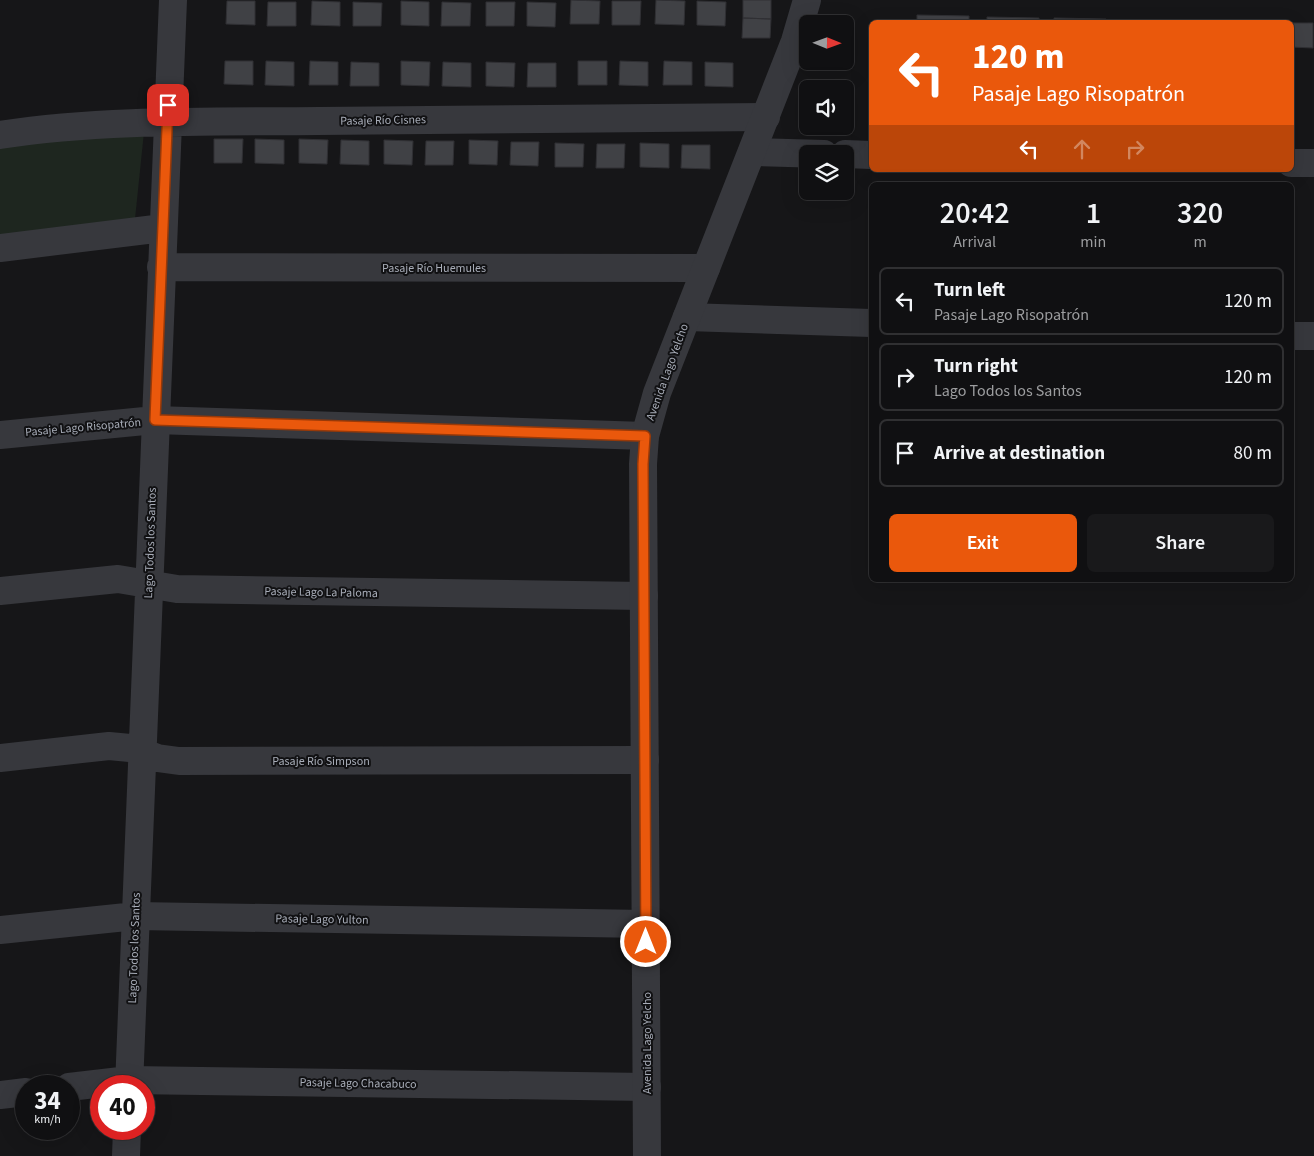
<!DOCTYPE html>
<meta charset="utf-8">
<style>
:root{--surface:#101012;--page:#19191b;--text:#f1f3f6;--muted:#9c9d9f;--line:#303032;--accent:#ea580c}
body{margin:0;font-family:"Source Sans 3",sans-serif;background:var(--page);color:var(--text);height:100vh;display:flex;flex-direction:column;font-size:19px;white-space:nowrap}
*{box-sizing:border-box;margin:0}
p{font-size:16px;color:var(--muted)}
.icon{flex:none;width:28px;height:28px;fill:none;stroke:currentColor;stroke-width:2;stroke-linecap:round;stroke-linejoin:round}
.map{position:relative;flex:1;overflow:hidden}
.panel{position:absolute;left:869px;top:182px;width:425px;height:400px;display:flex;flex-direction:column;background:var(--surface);border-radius:8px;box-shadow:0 5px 20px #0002,0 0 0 1px var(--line)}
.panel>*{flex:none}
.banner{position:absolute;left:869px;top:20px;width:425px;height:152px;border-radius:8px;box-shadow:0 5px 20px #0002,0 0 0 1px var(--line);background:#ea580c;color:#fff;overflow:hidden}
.needle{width:32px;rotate:91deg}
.controls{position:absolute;left:799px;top:15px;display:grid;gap:10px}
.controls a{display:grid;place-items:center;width:55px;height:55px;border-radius:8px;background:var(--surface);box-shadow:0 5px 20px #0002,0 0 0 1px var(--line);font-size:25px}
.speed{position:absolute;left:15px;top:1075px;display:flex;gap:10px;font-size:25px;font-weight:700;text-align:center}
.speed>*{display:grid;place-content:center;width:65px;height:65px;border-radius:50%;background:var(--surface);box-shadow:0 5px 20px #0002,0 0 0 1px var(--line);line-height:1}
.speed small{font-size:12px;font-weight:400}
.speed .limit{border:8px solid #d22;background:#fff;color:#111}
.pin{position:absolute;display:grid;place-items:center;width:42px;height:42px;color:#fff;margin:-21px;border-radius:10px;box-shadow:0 2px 8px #0006}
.me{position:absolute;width:55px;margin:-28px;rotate:0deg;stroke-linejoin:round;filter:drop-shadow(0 0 4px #0008)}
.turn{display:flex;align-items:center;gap:18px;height:105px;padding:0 20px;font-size:22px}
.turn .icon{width:65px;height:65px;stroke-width:2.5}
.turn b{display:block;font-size:35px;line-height:42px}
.lanes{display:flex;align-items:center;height:48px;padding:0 20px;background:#0003;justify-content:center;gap:25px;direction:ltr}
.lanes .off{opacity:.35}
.eta{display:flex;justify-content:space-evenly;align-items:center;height:85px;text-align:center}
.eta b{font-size:30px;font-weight:600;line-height:35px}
.action{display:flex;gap:10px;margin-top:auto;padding:10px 20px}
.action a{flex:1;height:58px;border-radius:8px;background:var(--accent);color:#fff;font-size:20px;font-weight:600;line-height:58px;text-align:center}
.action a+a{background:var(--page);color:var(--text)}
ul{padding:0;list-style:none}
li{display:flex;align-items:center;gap:15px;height:68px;margin:0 10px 8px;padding:0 10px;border:2px solid var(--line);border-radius:8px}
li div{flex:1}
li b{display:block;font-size:19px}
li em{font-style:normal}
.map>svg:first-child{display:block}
.green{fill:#1e261f}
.building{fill:#404145;stroke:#303034}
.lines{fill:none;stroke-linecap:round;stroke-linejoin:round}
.minor{stroke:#37383d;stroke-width:28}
.tertiary{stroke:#37383d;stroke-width:28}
.route-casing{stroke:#983908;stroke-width:12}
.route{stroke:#ea580c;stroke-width:9}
.labels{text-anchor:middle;stroke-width:4;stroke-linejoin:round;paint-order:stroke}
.street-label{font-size:12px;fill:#a8adb8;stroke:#111113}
</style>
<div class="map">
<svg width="1314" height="1156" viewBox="0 0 1314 1156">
<rect width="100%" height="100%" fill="#161618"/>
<!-- green -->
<path class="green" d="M144,132l-9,87 -135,16v-89z"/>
<!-- building -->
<path class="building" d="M571,0l29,1 -1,23h-29z
M656,0l29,1 -1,24 -29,-1z
M743,0h28v19l-28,-1z
M227,1h28v24l-29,-1z
M312,1l28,1v24l-29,-1z
M401,1l28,1v24l-28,-1z
M612,1h29l-1,24h-28z
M697,1l29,1 -1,24 -28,-1z
M268,2h28v24h-29z
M353,2l29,1 -1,23h-28z
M442,2l29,1 -1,23h-29z
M486,2h29l-1,24h-28z
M527,2l29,1 -1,24 -28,-1z
M917,15l52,1v6h-52z
M987,17l52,1v4h-52z
M743,18l28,1 -1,19h-28z
M1054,18l52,1v3h-52z
M1191,20l52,1v1h-52z
M1124,21h52v1h-52z
M1291,23h22v25l-22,-1z
M225,61h28v24l-29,-1z
M266,61l28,1v24l-29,-1z
M310,61l28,1v23h-29z
M401,61l29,1 -1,24 -28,-1z
M578,61h29v24h-29z
M620,61l28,1v24l-29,-1z
M664,61l28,1v23h-29z
M351,62l28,1v23h-29z
M443,62l28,1v24l-29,-1z
M486,62l29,1 -1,24 -28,-1z
M705,62l28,1v24l-28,-1z
M528,63h28v24h-29z
M214,139h29l-1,24h-28z
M255,139l29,1v24l-29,-1z
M299,139l29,1 -1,24 -28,-1z
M341,140l28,1v24l-29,-1z
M384,140l29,1 -1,24 -28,-1z
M469,140l29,1 -1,24 -28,-1z
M426,141h28l-1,24h-28z
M511,142h28l-1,24 -28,-1z
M555,143l29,1 -1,23h-28z
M640,143l29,1v24l-29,-1z
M597,144h28l-1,24h-28z
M682,145h28v24l-29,-1z"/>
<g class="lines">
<!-- minor -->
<path class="minor" d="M0,135c104,-16 214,-13 319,-14 149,-1 298,-3 447,-4
M752,152l72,2
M845,154l26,1
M1291,163h23
M0,248l163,-20
M161,267l545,1
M687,317l184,6
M1291,336h23
M0,435l155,-15 490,16
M0,591l118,-12 59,10 467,7
M0,758l109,-12 21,2 27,10 22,3 466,-1
M0,930l136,-14 510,8
M129,1086l44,-1086
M69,1087l60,-7 518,7
M0,1095l26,-3
M126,1156l1,-27"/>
<!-- tertiary -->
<path class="tertiary" d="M647,1156l-4,-692 2,-28 12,-43 138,-352 12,-41"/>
</g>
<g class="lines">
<!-- route casing -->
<g class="route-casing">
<path id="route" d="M168,105l-13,315 490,16 -2,28 3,478"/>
</g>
<!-- route -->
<use href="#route" class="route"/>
</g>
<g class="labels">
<!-- street labels -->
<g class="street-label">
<text transform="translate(383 120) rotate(-1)" y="4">Pasaje Río Cisnes</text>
<text x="434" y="272">Pasaje Río Huemules</text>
<text transform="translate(667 372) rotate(-70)" y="4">Avenida Lago Yelcho</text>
<text transform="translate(83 427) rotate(-5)" y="4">Pasaje Lago Risopatrón</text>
<text transform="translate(150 543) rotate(-88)" y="4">Lago Todos los Santos</text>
<text transform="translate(321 592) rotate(1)" y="4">Pasaje Lago La Paloma</text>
<text x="321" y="765">Pasaje Río Simpson</text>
<text transform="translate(322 919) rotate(1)" y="4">Pasaje Lago Yulton</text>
<text transform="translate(134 948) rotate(-88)" y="4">Lago Todos los Santos</text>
<text transform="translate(647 1043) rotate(-90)" y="4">Avenida Lago Yelcho</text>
<text transform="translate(358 1083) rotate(1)" y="4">Pasaje Lago Chacabuco</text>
</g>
</g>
</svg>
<div class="controls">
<a><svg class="needle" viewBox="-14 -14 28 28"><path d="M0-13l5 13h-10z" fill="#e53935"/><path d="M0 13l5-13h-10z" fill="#9c9d9f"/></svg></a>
<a><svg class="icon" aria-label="sound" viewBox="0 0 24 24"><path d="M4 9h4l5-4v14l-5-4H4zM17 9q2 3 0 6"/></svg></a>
<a><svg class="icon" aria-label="layers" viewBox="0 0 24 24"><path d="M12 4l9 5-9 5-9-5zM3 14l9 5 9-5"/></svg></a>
</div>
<div class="speed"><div>34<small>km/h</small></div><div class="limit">40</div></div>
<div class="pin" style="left:168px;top:105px;background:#d93025"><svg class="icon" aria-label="arrive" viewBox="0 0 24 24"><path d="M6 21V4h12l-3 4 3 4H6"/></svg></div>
<svg class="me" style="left:646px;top:942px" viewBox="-20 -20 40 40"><circle r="17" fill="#ea580c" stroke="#fff" stroke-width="3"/><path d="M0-11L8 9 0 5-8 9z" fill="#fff"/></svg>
<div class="banner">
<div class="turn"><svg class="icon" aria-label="left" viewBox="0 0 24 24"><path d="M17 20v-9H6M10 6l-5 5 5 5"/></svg><div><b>120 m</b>Pasaje Lago Risopatrón</div></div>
<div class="lanes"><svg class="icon" aria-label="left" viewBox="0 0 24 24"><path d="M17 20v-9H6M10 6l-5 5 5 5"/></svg><svg class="icon off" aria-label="ahead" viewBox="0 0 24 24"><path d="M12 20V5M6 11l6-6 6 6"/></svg><svg class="icon off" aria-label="right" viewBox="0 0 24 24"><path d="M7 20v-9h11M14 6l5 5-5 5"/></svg></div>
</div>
<section class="panel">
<div class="eta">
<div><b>20:42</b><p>Arrival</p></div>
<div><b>1</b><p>min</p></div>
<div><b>320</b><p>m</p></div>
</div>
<ul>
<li><svg class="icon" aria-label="left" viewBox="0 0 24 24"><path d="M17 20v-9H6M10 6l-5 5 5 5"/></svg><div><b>Turn left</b><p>Pasaje Lago Risopatrón</p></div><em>120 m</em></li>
<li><svg class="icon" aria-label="right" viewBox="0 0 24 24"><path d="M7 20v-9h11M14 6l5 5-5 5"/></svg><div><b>Turn right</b><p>Lago Todos los Santos</p></div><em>120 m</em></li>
<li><svg class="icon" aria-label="arrive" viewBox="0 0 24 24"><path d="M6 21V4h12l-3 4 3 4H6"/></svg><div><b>Arrive at destination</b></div><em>80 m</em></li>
</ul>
<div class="action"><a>Exit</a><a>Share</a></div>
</section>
</div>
